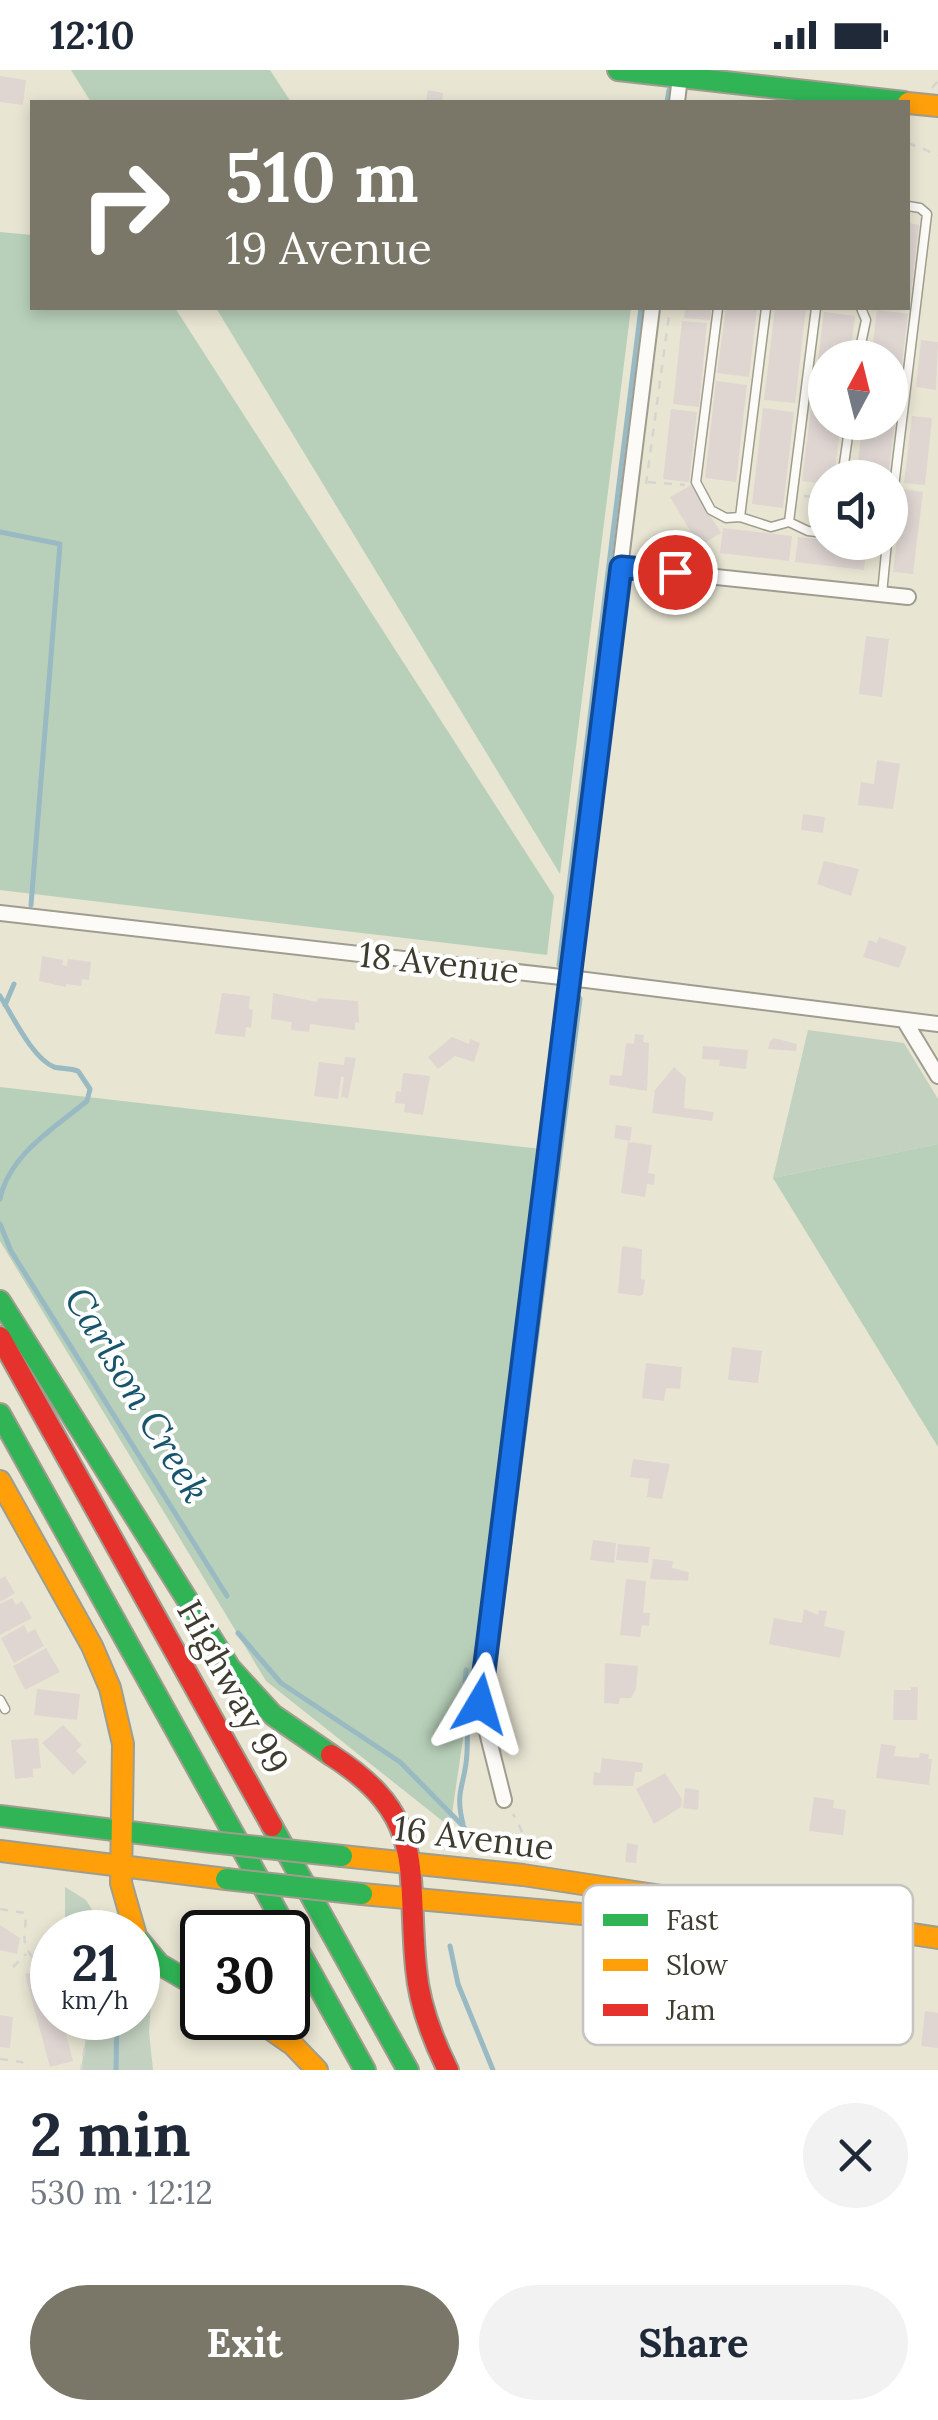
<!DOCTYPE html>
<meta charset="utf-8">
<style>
:root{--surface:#fff;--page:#f2f2f3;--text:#1f2937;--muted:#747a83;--accent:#7a7768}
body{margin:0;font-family:Lora,serif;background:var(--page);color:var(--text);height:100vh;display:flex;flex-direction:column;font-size:38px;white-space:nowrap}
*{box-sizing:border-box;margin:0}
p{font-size:32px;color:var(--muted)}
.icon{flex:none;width:55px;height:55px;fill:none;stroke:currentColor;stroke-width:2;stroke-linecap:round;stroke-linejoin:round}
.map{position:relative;height:2000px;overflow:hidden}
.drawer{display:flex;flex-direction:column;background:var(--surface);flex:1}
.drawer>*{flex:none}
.top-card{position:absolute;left:30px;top:30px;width:880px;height:210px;border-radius:0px;box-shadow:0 5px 15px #0003;background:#7a7768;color:#fff;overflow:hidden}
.needle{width:65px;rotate:7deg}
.buttons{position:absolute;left:808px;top:270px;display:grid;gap:20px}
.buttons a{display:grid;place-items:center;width:100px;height:100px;border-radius:50%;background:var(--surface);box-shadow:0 5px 15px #0003;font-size:50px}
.speed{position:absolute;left:30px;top:1840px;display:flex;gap:20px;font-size:50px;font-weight:700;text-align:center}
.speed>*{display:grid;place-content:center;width:130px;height:130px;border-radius:50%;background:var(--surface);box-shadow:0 5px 15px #0003;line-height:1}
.speed small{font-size:25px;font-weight:400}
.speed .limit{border:5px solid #111;border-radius:15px;background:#fff;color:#111}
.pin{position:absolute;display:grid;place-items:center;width:85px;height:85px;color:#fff;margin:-42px;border:5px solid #fff;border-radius:50%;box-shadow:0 2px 10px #0007}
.me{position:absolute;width:110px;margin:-55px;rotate:7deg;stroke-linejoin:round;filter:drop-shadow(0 0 8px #0008)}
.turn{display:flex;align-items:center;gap:35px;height:210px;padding:0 30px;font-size:45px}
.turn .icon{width:130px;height:130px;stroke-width:2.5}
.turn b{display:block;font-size:70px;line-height:85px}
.round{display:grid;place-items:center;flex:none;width:105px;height:105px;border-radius:52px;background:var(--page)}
.overview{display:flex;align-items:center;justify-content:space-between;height:170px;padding:0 30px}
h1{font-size:60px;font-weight:700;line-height:75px}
.action{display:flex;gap:20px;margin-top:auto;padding:20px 30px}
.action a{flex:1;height:115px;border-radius:60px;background:var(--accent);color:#fff;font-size:40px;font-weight:700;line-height:115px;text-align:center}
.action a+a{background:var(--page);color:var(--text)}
.status{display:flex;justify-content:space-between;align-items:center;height:70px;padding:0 50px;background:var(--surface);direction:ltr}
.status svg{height:28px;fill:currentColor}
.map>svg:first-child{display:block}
.green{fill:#c2d1c0}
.forest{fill:#b8d0ba}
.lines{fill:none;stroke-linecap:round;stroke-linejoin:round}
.stream{stroke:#99b9c3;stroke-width:5}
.building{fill:#dfd6d2}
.lane-casing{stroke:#9f9d8f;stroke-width:11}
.street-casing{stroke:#9f9d8f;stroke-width:18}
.fast-casing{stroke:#9f9d8f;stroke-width:24}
.slow-casing{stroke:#9f9d8f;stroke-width:24}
.jam-casing{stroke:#9f9d8f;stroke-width:24}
.path{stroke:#d5d5d0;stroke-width:2.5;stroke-dasharray:8 8;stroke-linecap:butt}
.lane{stroke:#fcfbf8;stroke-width:8}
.street{stroke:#fcfbf8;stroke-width:14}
.fast{stroke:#30b455;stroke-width:20}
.slow{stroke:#ff9f0a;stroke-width:20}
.jam{stroke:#e5322d;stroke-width:20}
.fast-bridge-casing{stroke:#9f9d8f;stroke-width:24;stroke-linecap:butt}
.fast-bridge{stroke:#30b455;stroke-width:20}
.route-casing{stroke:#114b97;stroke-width:25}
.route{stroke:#1a73e8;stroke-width:18}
.labels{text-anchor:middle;stroke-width:8;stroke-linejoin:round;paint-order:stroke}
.street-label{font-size:35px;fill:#3e3c2f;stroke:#fff}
.water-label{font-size:38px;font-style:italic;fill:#17556c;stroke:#fff}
.key{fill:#fff;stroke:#c5c4c1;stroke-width:2.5}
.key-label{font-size:28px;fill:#3e3c2f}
</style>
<div class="status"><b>12:10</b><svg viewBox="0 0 49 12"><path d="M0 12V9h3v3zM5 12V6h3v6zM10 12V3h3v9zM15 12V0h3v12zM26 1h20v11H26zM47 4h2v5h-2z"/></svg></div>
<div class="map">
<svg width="938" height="2000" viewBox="0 0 938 2000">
<rect width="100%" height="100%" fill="#e8e5d3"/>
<!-- green -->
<path class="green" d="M808,960l96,13 34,56v45l-165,34z
M65,1817l21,13 20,32h-41z
M138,1903l14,14 -3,45 4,38h-72l8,-52h49z"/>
<!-- forest -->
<path class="forest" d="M71,0h199l21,32h-200z
M0,162l32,3v73h143l379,588 -7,59 -547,-65z
M216,238h415l-71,566z
M0,1017l550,63 -100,677 -184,-146 -266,-440z
M938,1074v303l-165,-269z"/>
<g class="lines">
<!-- stream -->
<path class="stream" d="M667,32l2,-12
M0,462l60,12 -29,361
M559,895l82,-657
M0,926c13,20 32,62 54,71 7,2 16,1 24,4l12,18 -3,12c-33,27 -78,54 -87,98
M5,935l9,-21
M0,1154l11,27 216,345
M238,1563l43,50 119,79 64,65
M498,1566l82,-637 -6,-9
M463,1754c-9,-35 3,-40 4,-72 2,-28 -4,-54 -1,-82
M98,1843l1,19
M450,1876l8,38 35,86
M116,2000l1,-52"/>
</g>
<!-- building -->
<path class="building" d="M0,6l26,4 -3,25 -23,-3z
M428,20l15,3 -1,9h-16z
M908,153l11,2 -9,76h-2z
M685,238h26l-1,12 -26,-2z
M726,238h31l-8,69 -32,-4z
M775,238h31l-11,95 -31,-3z
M877,240l31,4 -10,80 -8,-1v-35h-19z
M824,242l31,4 -5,42h-25v36l-11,-2z
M682,251l25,2 -8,84 -26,-3z
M921,270l17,2 -2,48 -20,-3z
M716,311l31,4 -11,97 -31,-4z
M812,331l13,1v20h16l-7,56h-9v6l-23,-3z
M890,333l7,1 -9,74h-32l7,-56h27z
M763,338l31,4 -11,96 -31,-4z
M671,339l26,3 -8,70 -26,-3z
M912,346l20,2 -7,67 -21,-2z
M691,415l30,48 -22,13 -29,-49z
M903,419l20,3 -10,82 -20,-2z
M723,458l69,8 -3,25 -69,-8z
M798,467l27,3v2l42,3 -3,25 -69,-8z
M866,566l23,3 -7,58 -23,-3z
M877,690l23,4 -7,45 -35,-4 3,-23 13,2z
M803,744l22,3 -2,16 -22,-3z
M824,791l35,8 -8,27 -34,-12z
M879,867l28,10 -8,21 -36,-11 6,-17 8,3z
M42,886l21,4 -1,5 5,1 1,-7 23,3 -2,18 -7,-1 -1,7 -15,-2v3l-27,-6z
M222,923l28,3 -1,13 4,1 -2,18 -5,-1 -1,10 -30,-3z
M273,923l44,9 1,-4 40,3 1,22 -4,-1v8l-45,-6 -1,8 -18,-2 1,-8 -21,-3z
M635,964l9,1 -1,7 6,1 -2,48 -38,-6 1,-10 12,1 4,-33 8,1z
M452,967l17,7 1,-5 10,4 -6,19 -19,-6 -17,13 -10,-12z
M774,968l23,6 -1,7 -28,-2 2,-8z
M703,976l45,4 -2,19 -27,-3 1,-6 -18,-1z
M345,987l11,1 -8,40 -7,-1 3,-20h-3l-3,22 -24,-3 5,-34 25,3z
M674,997l12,11 -2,30 30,4 -2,9 -60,-8 3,-23z
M403,1003l27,3 -7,39 -19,-3 1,-8 -10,-1 1,-12 5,1z
M616,1055l16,2 -2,14 -16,-3z
M628,1072l24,3 -4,28 7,1 -1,11 -7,-1 -2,13 -24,-4z
M622,1176l20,3 -1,30 4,1 -2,14 -3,2 -22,-3z
M732,1277l30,4 -4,32 -30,-3z
M646,1293l36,4 -2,22 -14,-1 -2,13 -22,-3z
M633,1389l37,5 -8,35 -15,-2 2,-18 -19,-2z
M593,1470l23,3 -2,20 -24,-3z
M618,1474l32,3 -2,16 -32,-3z
M653,1489l20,2 -1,7 17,4 -1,9 -38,-2z
M5,1506l10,17 -15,9v-23z
M626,1509l20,2 -3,32h7l-1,13 -7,-1 -2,12 -20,-2z
M12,1528l4,7 6,-4 10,17 -32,17v-31z
M804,1539l14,6 1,-5 8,1 -3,15 21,5 -5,27 -71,-14 5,-26 28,5z
M24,1555l4,8 7,-4 9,17 -30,17 -13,-25z
M46,1578l14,24 -35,18 -12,-24z
M605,1593l33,3 -2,23 -5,9h-11l-1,6 -15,-1z
M911,1617h7l-1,33h-24l1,-30h17z
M37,1619l43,5 -3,26 -43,-5z
M63,1655l19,20 -6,6 11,11 -14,13 -31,-32z
M38,1668l3,30 -8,1v8l-18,2 -4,-39z
M881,1674l15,2 -2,10 25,2 1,-5 9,1 -1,5h4l-3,26 -53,-7z
M602,1688l41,5 -1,9h-7l-2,14 -40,-1 1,-13 6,1z
M665,1703l17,26 -1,8 -27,17 -18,-35z
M685,1718l14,2 -1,20 -15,-2z
M814,1727l20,3 -1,8 13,2 -3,25 -34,-4z
M627,1773l11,2 -2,18 -11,-1z
M0,1855l20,13 -3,16 -17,-4z
M49,1898l3,50h10l11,43 -23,6 -25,-93z
M925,1941l13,2v35l-17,-2z
M0,1945l13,2 -3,31 -10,-1z"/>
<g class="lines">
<!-- lane casing -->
<g class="lane-casing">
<path id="lane" d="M718,238l-22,174 15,28 15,8 14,-1 31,10 18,-5 19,9 17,2
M858,288l8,-38 -5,-12
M842,408l8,-56
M740,447l26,-209
M890,450l37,-306 -7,-6 -12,-2
M789,452l27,-214
M882,524l5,-52
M0,1630l5,9"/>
</g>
<!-- street casing -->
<g class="street-casing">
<path id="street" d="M677,32l3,-25
M621,497l287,30
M0,843l570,65 368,46
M904,950l34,56
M504,1730l-24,-96 172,-1396"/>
</g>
<!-- fast casing -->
<g class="fast-casing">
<path id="fast" d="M618,0l286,32
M0,1231l230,367 43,47 58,40
M0,1344l365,656
M0,1746l211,26
M272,1756l136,244
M138,1869l21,25 43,25"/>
</g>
<!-- slow casing -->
<g class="slow-casing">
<path id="slow" d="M908,33l30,3
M0,1411l92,165 18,42 13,56 -2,139 14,49
M0,1781l226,28
M342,1786l181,19 415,63
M362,1824l516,47
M254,1948l39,27 24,25"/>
</g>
<!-- jam casing -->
<g class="jam-casing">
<path id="jam" d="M0,1267l272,489
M331,1685c98,63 75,112 85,213 3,36 16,70 32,102"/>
</g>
<!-- path -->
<path class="path" d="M932,18l6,-7
M908,73l30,12
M648,412l37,3
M646,414l24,-176
M804,426l20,2
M443,1779l5,-6 64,8c19,-8 8,-24 1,-37
M0,1839l25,4c3,20 -8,31 11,47h16
M13,1897l13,-13
M77,1948l9,23 -5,29
M0,1989l22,3 6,8"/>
<!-- lane -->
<use href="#lane" class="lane"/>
<!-- street -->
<use href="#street" class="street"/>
<!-- fast -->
<use href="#fast" class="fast"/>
<!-- slow -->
<use href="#slow" class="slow"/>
<!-- jam -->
<use href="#jam" class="jam"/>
<!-- fast-bridge casing -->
<g class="fast-bridge-casing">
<path id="fast-bridge" d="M211,1772l131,14
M226,1809l136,15"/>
</g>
<!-- fast-bridge -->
<use href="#fast-bridge" class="fast-bridge"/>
</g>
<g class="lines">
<!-- route casing -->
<g class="route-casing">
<path id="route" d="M480,1634l141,-1137 54,5"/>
</g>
<!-- route -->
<use href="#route" class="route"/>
</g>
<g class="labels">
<!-- street labels -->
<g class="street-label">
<text transform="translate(439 893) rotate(6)" y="12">18 Avenue</text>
<text transform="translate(233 1617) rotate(61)" y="12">Highway 99</text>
<text transform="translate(474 1768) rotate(7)" y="12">16 Avenue</text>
</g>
<!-- water labels -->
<g class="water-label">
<text transform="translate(137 1325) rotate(59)" y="13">Carlson Creek</text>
</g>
</g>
<!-- legend -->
<rect x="583" y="1815" width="330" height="160" rx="15" class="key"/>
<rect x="603" y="1844" width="45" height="12" fill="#30b455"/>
<rect x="603" y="1889" width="45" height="12" fill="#ff9f0a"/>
<rect x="603" y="1934" width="45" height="12" fill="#e5322d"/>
<g class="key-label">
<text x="666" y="1860">Fast</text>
<text x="666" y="1905">Slow</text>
<text x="666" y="1950">Jam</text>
</g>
</svg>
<div class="buttons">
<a><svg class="needle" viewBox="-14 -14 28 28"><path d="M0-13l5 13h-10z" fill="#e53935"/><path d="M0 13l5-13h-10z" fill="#747a83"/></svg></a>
<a><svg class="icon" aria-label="sound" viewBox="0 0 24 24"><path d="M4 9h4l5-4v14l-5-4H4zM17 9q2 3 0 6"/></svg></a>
</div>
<div class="speed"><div>21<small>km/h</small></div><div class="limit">30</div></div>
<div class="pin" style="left:675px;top:502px;background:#d93025"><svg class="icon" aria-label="arrive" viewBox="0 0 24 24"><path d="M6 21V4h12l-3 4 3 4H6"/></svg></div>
<svg class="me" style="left:480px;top:1634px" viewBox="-20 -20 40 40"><path d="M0-17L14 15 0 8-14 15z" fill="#1a73e8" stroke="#fff" stroke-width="4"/></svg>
<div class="top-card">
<div class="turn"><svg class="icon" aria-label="right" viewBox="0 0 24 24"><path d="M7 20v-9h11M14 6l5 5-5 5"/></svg><div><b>510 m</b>19 Avenue</div></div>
</div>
</div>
<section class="drawer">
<div class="overview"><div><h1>2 min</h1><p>530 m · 12:12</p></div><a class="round"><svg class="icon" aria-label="close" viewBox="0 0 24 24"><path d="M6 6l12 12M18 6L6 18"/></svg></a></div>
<div class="action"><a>Exit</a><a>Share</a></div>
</section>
